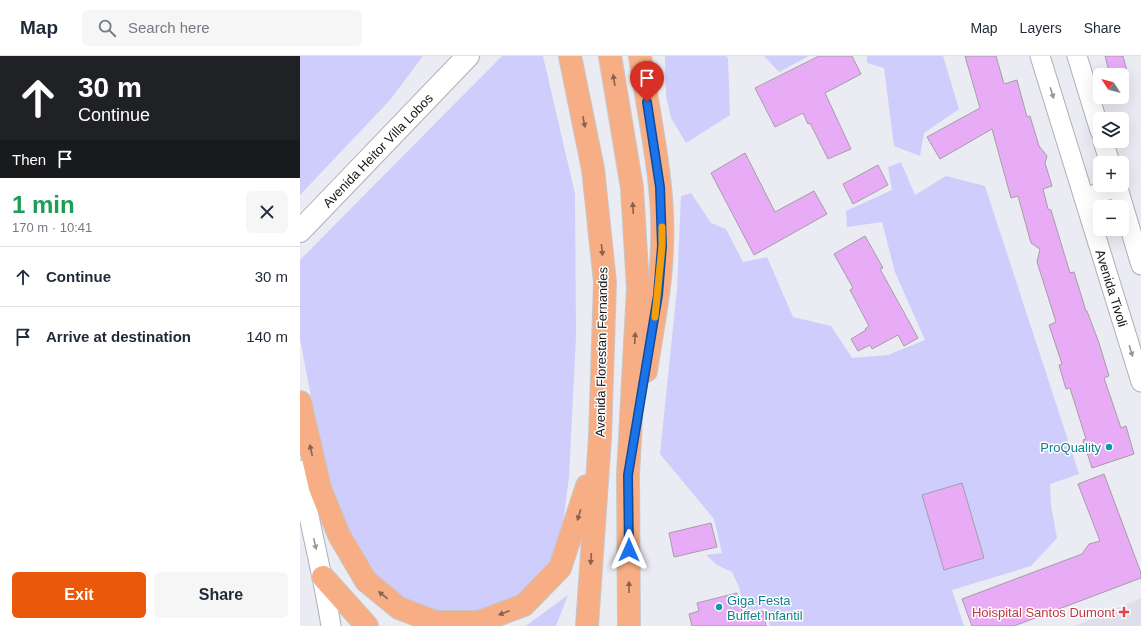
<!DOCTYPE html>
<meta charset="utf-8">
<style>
:root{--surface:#fff;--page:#f6f6f7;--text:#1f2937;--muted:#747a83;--line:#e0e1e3;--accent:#ea580c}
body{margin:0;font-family:Arial,sans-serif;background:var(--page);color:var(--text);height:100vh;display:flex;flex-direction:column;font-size:15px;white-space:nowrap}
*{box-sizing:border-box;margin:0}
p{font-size:13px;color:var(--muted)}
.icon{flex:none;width:22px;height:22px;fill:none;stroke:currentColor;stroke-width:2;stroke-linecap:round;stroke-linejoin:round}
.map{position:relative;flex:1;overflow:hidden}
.details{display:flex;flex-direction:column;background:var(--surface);width:300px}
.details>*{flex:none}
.top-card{background:#202124;color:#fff;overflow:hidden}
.needle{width:26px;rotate:306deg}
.fabs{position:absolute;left:793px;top:12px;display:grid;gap:8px}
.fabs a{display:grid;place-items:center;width:36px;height:36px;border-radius:6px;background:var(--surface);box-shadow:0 4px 16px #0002;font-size:20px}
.pin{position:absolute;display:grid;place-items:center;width:34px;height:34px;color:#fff;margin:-41px -17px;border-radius:50% 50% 50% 0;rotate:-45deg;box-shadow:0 0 4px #0007}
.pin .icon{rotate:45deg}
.me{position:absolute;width:44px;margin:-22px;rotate:0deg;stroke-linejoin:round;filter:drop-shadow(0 0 3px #0008)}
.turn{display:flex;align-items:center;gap:14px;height:84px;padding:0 12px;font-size:18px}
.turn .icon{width:52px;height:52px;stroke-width:2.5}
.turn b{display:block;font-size:28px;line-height:34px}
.then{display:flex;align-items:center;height:38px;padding:0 12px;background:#0003;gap:8px;font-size:15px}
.round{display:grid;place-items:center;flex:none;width:42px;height:42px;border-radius:6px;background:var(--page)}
.head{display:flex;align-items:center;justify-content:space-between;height:68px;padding:0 12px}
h1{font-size:24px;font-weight:800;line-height:30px;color:#1e9e55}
.action{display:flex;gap:8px;margin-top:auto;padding:8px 12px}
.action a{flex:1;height:46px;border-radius:6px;background:var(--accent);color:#fff;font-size:16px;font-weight:800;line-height:46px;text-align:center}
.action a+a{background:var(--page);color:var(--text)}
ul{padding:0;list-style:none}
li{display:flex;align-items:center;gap:12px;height:60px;padding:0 12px;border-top:1px solid var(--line)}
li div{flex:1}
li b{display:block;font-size:15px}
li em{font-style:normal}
header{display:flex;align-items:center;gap:24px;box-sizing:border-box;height:56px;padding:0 20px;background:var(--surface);border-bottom:1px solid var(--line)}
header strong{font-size:19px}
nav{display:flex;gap:22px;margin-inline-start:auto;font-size:14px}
.search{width:280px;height:36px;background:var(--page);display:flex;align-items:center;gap:10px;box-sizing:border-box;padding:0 14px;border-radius:6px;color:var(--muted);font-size:15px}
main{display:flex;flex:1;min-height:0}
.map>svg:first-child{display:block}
.built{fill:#dedeed}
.green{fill:#cecdfc}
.building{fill:#e8acf6;stroke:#a39ea4}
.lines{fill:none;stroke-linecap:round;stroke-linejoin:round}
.minor-casing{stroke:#afafb6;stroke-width:21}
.tertiary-casing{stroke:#afafb6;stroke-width:24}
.trunk-casing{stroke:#c8c7c8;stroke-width:24}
.minor{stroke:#fff;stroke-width:19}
.tertiary{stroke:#fff;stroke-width:22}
.trunk{stroke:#f7ae84;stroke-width:22}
.oneway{fill:#88624f}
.oneway2{fill:#979798}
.route-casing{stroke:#114b97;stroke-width:10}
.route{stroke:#1a73e8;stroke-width:7}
.slow{stroke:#f59e0b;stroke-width:7}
.culture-dot{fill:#0f9aa8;stroke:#fff;stroke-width:1.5}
.health-dot{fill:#e0444e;stroke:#fff;stroke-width:1.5}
.labels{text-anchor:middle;stroke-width:3;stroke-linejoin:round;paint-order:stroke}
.street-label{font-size:13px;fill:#18171a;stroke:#fff}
.culture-label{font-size:13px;fill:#0d838f;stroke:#fff;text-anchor:end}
.health-label{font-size:13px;fill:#be3a42;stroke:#fff;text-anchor:end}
</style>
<header>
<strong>Map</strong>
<div class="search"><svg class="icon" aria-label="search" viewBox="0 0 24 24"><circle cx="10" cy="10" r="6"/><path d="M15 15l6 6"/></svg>Search here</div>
<nav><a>Map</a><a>Layers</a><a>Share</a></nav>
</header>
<main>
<section class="details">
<div class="top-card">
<div class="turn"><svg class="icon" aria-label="ahead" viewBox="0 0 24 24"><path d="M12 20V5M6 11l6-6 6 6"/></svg><div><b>30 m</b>Continue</div></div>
<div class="then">Then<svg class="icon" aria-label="arrive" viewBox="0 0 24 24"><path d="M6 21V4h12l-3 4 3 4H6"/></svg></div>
</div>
<div class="head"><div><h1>1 min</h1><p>170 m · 10:41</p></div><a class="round"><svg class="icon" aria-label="close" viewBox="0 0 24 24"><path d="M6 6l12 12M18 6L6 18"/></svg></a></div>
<ul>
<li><svg class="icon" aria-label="ahead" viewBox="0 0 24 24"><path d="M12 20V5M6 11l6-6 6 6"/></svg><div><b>Continue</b></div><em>30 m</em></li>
<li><svg class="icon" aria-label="arrive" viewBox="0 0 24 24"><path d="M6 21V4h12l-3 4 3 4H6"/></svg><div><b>Arrive at destination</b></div><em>140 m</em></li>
</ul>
<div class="action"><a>Exit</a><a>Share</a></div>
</section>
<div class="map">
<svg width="841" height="570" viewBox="0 0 841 570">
<rect width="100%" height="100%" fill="#ebebf3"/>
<!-- built -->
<path class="built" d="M841,542v28h-66z"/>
<!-- green -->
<path class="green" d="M0,0h123l-33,44 -90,95z
M202,0h41l32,138 1,142 -7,141 -9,69 -9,16 -38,39 -36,12 -38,3 -43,-20 -39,-39 -32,-87 -25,-131v-79z
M365,0h61l2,2 2,57 -44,28 -15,-25 -5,-22z
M464,0h45l-30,16z
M567,0h76l16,53 -35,24 -4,23 -26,-10 -10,-78 -17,-5z
M601,106l14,33 31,-19 39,10 94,288 -29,10 1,21 6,33 -26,28 -79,24 12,36h-194l-5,-18 -20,4 -6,-25 -7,-15 -15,-7 -11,-10 16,-2 -8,-34 -54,-65 17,-165 4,-93 10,-3 20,30 15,6 17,33 24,-5 26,60 38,9 21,32 36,-3 37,-15 -30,-68 -13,-50 -35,5 -1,-16 46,-21 -4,-23z
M268,539l-12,31h-30l1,-1z"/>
<!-- building -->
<path class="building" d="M519,0h33l9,18 -36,19 26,56 -23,10 -18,-36 -2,1 -5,-11 -28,14 -20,-39z
M665,0h31l8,28 13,-4 10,37 3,-1 9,30 8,10 -2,7 7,23 -9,3 5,20 3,1 19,63 4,-1 12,39h1l12,32 10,33 -5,2 17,50 5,-2 8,28 -42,14 -9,-28 3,-1 -16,-51 -4,1 -7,-24 3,-1 -13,-39 7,-3 -19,-60 3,-13 -9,-6 -13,-47 -7,2 -19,-69 -52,30 -13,-22 53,-29z
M805,0h18l5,19h-18z
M445,97l30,59 39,-21 13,23 -73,41 -43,-82z
M578,109l10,20 -35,19 -10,-20z
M565,180l18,32 -3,1 38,69 -14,8 -6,-11 -26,14 -2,-4 -12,6 -7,-12 15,-9 -1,-1 4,-3 -19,-36 3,-2 -19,-34z
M804,418l37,99v5l-127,48h-42l-10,-27 120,-45 7,-10 11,-3 -22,-57z
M662,427l22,75 -40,12 -22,-75z
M411,467l6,24 -43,10 -5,-24z
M437,537l6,22 20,-4 3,15h-74l-3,-12 10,-3 -2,-8z"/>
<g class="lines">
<!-- minor casing -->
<g class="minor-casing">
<g id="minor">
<path id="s1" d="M740,0l101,326"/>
<path d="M777,0l23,75"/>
<path d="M803,85l7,22"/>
<path d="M817,129l24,80"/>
<path d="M784,142l33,-11"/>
<path d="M0,414c9,53 23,104 31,156"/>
</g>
</g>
<!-- tertiary casing -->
<g class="tertiary-casing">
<g id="tertiary">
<path id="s2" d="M0,175l168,-175"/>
</g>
</g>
<!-- trunk casing -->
<g class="trunk-casing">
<path id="trunk" d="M270,0l23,113 12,113 -5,155 -13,189
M310,0l22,132 6,100 -10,187 1,151
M340,0c9,63 25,127 22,191 -1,42 -10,83 -16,124
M0,346l20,86 19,47 27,46 33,27 36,14h44l45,-17 36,-37 27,-82
M23,521l44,49"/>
</g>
<!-- minor -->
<use href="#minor" class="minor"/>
<!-- tertiary -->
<use href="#tertiary" class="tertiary"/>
<!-- trunk -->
<use href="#trunk" class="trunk"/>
</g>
<!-- one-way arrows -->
<defs><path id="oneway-solid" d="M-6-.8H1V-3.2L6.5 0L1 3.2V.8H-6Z"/></defs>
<g class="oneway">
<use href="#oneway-solid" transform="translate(314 24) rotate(-99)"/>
<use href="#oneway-solid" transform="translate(284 66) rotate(78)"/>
<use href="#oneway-solid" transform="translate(333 152) rotate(-93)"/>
<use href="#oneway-solid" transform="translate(302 194) rotate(84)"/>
<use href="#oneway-solid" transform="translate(335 282) rotate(-87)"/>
<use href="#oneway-solid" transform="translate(11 394) rotate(-103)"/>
<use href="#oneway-solid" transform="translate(279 459) rotate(106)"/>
<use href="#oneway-solid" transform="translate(291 503) rotate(94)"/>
<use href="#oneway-solid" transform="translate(329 531) rotate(-90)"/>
<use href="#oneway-solid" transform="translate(83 539) rotate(-141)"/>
<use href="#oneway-solid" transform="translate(204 557) rotate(159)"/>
</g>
<g class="oneway2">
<use href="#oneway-solid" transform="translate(752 37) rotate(73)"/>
<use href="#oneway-solid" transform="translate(831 295) rotate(73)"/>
<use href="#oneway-solid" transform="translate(15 488) rotate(77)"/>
</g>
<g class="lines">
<!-- route casing -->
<g class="route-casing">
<path id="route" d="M329,494l-1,-75 30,-180 4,-49 -2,-59 -13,-85"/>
</g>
<!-- route -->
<use href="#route" class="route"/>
<!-- slow -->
<path class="slow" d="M355,261l7,-71v-19"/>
</g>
<!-- markers -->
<g class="culture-dot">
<circle cx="809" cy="391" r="4"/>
<circle cx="419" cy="551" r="4"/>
</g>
<path class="health-dot" d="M822 550h4v4h4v4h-4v4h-4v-4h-4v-4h4z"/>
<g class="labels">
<!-- street labels -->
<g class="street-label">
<text dy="5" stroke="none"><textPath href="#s2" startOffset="112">Avenida Heitor Villa Lobos</textPath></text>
<text dy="5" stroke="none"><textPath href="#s1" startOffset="243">Avenida Tivoli</textPath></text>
<text transform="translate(301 296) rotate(-89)" y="5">Avenida Florestan Fernandes</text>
</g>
<!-- culture labels -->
<g class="culture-label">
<text x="801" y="396">ProQuality</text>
<text x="427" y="549" text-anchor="start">Giga Festa<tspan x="427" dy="15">Buffet Infantil</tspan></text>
</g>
<!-- health labels -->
<g class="health-label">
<text x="815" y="561">Hoispital Santos Dumont</text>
</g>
</g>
</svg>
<div class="fabs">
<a><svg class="needle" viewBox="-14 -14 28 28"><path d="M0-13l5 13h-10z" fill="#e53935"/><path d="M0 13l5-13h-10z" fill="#747a83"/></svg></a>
<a><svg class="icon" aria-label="layers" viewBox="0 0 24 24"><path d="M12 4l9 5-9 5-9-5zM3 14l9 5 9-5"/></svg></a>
<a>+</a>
<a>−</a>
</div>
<div class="pin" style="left:347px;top:46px;background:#d93025"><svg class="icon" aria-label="arrive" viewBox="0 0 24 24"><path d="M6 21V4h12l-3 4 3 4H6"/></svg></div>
<svg class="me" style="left:329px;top:494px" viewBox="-20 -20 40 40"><path d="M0-17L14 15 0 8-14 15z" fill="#1a73e8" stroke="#fff" stroke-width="4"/></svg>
</div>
</main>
